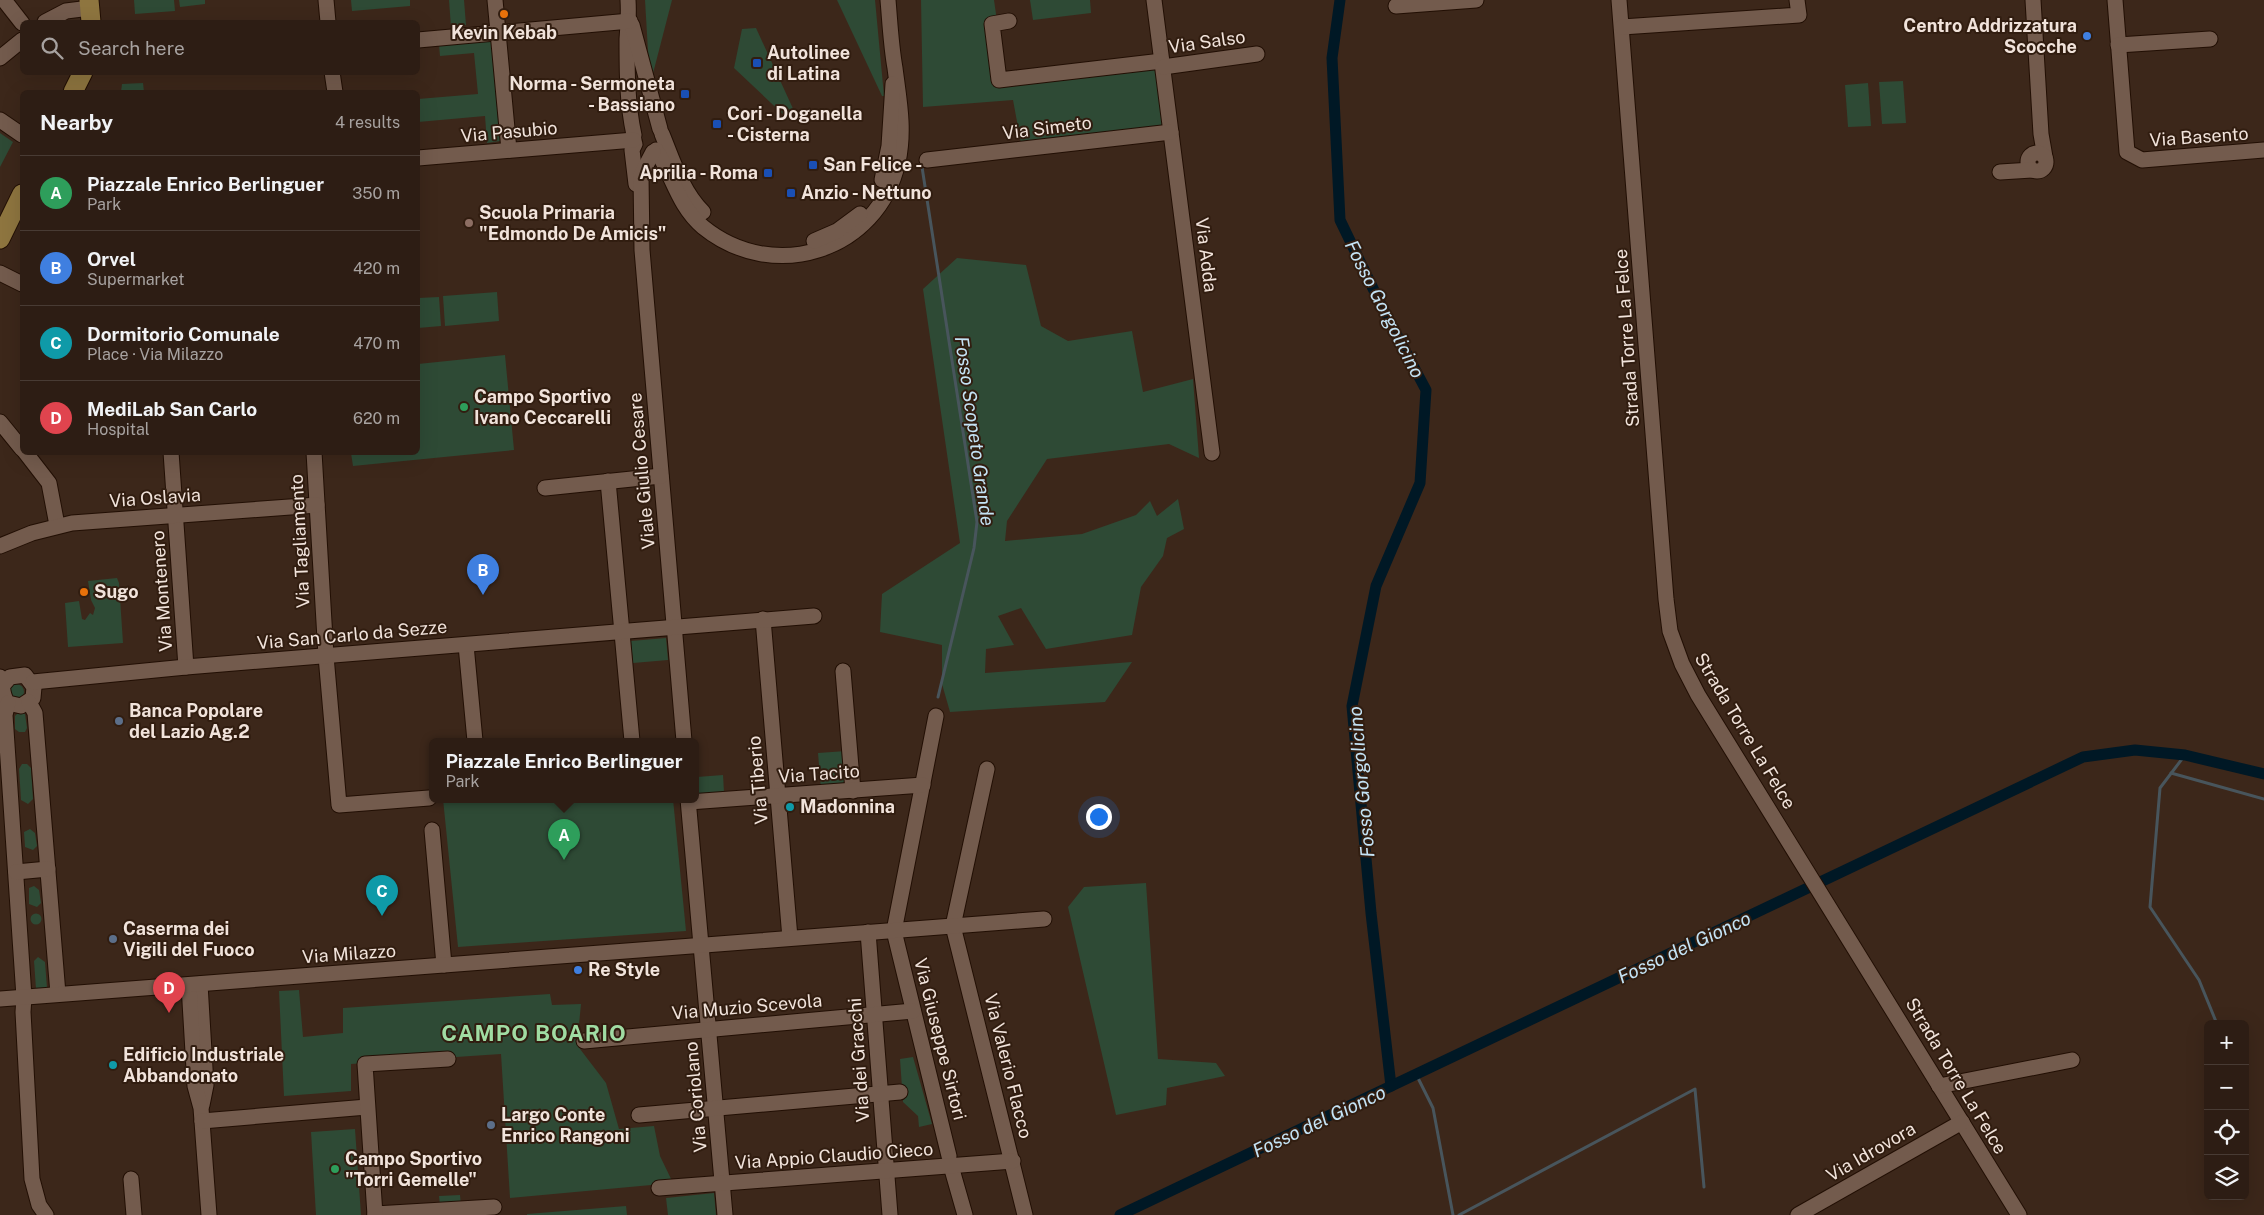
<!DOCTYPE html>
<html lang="en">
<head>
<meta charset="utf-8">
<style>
	:root { --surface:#2d1d14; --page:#392a22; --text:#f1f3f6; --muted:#a7a2a0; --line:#483b34; --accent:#d93025 }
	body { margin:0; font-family:"Public Sans",sans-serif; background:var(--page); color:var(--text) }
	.controls { position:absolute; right:15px; bottom:15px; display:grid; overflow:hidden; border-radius:8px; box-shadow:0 5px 20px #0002 }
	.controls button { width:45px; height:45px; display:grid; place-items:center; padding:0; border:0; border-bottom:1px solid var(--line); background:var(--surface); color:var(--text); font:25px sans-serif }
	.you { position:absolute; left:1098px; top:816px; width:18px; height:18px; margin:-12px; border:4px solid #fff; border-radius:50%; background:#1a73e8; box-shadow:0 0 0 8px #1a73e833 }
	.badge { display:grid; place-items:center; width:32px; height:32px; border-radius:50%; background:var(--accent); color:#fff; font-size:16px; font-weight:700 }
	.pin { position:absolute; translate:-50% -41px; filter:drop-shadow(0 1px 2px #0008) }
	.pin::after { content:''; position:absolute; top:26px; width:18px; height:15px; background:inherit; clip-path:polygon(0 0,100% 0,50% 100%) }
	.popup { position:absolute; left:429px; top:738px; width:270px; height:65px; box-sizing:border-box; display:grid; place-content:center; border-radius:8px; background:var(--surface); filter:drop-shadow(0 1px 4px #0005); font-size:16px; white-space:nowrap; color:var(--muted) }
	.popup b { font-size:19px; color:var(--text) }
	.popup::after { content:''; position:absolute; left:50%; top:100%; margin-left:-10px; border:10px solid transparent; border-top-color:var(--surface) }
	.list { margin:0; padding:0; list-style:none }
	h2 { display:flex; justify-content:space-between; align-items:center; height:65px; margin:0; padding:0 20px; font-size:21px }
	h2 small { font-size:16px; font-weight:400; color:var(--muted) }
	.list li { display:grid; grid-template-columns:32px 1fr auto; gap:15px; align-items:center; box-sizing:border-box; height:75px; padding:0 20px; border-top:1px solid var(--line) }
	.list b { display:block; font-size:19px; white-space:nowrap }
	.list p { margin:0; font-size:16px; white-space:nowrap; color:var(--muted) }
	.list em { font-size:16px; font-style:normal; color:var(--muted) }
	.icon { flex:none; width:28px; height:28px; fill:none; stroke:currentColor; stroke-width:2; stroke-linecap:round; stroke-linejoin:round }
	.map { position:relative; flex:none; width:2264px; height:1215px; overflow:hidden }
	.search { position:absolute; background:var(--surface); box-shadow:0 5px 20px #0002; left:20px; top:20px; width:400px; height:55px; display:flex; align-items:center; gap:12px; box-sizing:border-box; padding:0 18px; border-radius:8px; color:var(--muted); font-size:19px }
	.panel { position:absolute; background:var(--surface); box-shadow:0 5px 20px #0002; left:20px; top:90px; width:400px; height:365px; border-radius:8px }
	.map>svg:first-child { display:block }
	.green { fill:#2e4a35 }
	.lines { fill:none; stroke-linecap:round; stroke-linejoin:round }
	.stream { stroke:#48555c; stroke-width:3 }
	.canal { stroke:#001825; stroke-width:11 }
	.minor-casing { stroke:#220f04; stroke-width:17 }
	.major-casing { stroke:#220f04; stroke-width:21 }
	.minor { stroke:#735b4d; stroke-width:15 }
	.major { stroke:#8e753f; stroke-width:19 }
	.food-dot { fill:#e8710a; stroke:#311d10; stroke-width:2 }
	.shop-dot { fill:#3f7fe0; stroke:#311d10; stroke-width:2 }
	.transit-dot { fill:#1a4fb4; stroke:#311d10; stroke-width:2 }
	.education-dot { fill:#8d6e63; stroke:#311d10; stroke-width:2 }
	.leisure-dot { fill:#2e9e5b; stroke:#311d10; stroke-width:2 }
	.service-dot { fill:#5c6f8a; stroke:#311d10; stroke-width:2 }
	.culture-dot { fill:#0f9aa8; stroke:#311d10; stroke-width:2 }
	.labels { text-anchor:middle; stroke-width:4; stroke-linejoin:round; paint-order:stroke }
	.poi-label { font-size:18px; font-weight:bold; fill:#f1e3db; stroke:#311d10; text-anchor:start }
	.street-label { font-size:18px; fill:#f1e3db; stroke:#311d10 }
	.water-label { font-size:19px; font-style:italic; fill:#c4e3f5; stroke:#311d10 }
	.district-label { font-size:22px; font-weight:bold; letter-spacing:1px; fill:#a0dca3; stroke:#311d10 }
</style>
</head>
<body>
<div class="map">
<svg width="2264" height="1215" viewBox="0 0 2264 1215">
	<rect width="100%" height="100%" fill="#3c271a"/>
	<g class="green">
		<path d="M134,0h40l1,11 -40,3z"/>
		<path d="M179,0h26v4l-25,3z"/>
		<path d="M351,0h59v6l-58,5z"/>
		<path d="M449,0h15l2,25 -15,2z"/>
		<path d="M645,0h27l-22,85z"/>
		<path d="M837,0h38l9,96h-2z"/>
		<path d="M921,0h73l3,21 -1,64 163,-20 8,61 -146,17 -8,-43 -90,7z"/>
		<path d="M1030,0h60l1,13 -58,7z"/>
		<path d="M756,28l39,85 -6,7 -55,-52 8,-39z"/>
		<path d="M491,40l9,101 -13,2 -2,-27 -67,6v-23l60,-5 -4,-41 -34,3 -1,-11z"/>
		<path d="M1903,81l3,42 -24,1 -3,-42z"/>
		<path d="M143,83l1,9h-23l1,-8z"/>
		<path d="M1868,83l3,43 -23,1 -3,-42z"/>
		<path d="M0,133l13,9 -13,25z"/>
		<path d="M957,258l69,7 15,61 27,15 64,-10 11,61 50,-13 6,79 -30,-14 -122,15 -40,62 -2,20 77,-7 54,-19 14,-14 7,15 21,-17 6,30 -17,9 -4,18 -22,31 -9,48 -86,14 -25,-41 -23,8 16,29 -28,4 -1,24 147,-11 -27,40 -155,10 -8,-28v-39l-62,-13 2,-38 78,-51 -37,-254z"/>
		<path d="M497,292l2,29 -54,5 -2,-30z"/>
		<path d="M439,297l2,29 -23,2v-30z"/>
		<path d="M505,355l9,95 -161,16 -2,-13 67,-1v-88z"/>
		<path d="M117,578l2,5 4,60 -55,4 -3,-44 14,-2 3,18 3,1 5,-7 3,2 2,-7 -4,-8 -3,-19z"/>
		<path d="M666,638l2,22 -35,3 -2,-22z"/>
		<circle cx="16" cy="692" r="8"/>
		<path d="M18,713l7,1 2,14 -2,4h-6l-4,-3v-13z"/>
		<path d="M846,751l3,36 -28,2 -3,-36z"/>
		<path d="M22,764h5l4,4 2,31 -5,5 -7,-4 -2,-31z"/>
		<path d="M723,775l1,17 -25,2 -2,-17z"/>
		<path d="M443,799h230l13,132 -228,16z"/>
		<path d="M30,829l5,4 2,13 -4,4 -8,-3 -1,-15z"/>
		<path d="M1146,883l12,176 58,4 9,13 -58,12 -1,17 -50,10 -48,-208 16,-20z"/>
		<path d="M34,886l5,4 2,13 -4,4 -8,-3v-16z"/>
		<circle cx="36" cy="919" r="5.5"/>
		<path d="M38,957l7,5 2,26 -2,3h-8l-1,-2 -2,-28z"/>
		<path d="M299,990l4,47 40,-4v-25l207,-14 2,11 29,-1 -4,41 29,38 13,46 35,-3 6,30 13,27 -163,15 -9,-144 -150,10v27l-67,5 -5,-105z"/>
		<path d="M913,1057l19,67 -13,3 -1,-11 -15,-14 -3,-43z"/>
		<path d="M355,1129l6,86h-45l-5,-83z"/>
		<path d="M714,1193l2,22h-48l-2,-17z"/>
		<path d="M460,1195l2,20h-21l-2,-19z"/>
		<path d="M626,1206l1,9h-100v-1z"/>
	</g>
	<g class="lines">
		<g class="stream">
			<path d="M922,167l55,355 -3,26 -36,149"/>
			<path d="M2185,755l-25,33 -10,119 49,73 18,44"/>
			<path d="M2171,773l93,26"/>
			<path d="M1416,1074l17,34 20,107"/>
			<path d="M1459,1215l236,-126 9,98"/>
		</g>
		<g class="canal">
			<path d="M1340,0l-8,58 8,162 41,85 45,85 -6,93 -44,103 -24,120 19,207 20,173"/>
			<path d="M1120,1215l963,-458 52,-7 50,5 79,19"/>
		</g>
		<defs>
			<g id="minor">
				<path d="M4,0l18,23"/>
				<path d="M326,0l2,22"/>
				<path d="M495,0l14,150"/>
				<path d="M628,0c1,14 0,25 -1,39 0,33 0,64 7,96"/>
				<path d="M1154,0l58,453"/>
				<path d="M1619,0l47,599 4,32 12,33 16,31 321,520"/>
				<path d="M2033,0l8,134 4,23"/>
				<path d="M2115,0l12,152 15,8 122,-10"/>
				<path d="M1396,6l80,-6"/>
				<path d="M1009,21l-17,3 7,56 163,-19"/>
				<path d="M45,22l21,-11 24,-3"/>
				<path d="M632,25l28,104"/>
				<path d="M1622,27l177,-12 -2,-15"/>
				<path d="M418,40l212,-19"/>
				<path d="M2118,45l92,-6"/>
				<path d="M0,58l22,-18"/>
				<path d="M1163,67l94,-13"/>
				<path d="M332,72l3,20"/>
				<path d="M0,120l22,15"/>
				<path d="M662,134c11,27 20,57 41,78"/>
				<path d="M635,144l-3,6 4,34"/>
				<path d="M656,150c17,26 22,56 47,77 70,57 175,25 195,-65 7,-33 1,-62 -3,-94 -4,-22 -5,-45 -7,-68"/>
				<path d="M653,152l-12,23 1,75 42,491"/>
				<circle cx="2037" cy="162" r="9"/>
				<path d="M418,158l216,-18"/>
				<path d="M927,160l244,-28"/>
				<path d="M2000,172l32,-2"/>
				<path d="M882,180l7,-34 4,-62"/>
				<path d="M814,241l23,-10 23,-17"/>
				<path d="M0,273l22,11"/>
				<path d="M0,422l22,27"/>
				<path d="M25,452l24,31 8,42"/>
				<path d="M171,452l15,215"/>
				<path d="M314,452l12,204 13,149 90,-7"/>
				<path d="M608,481l24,260"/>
				<path d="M545,488l116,-12"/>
				<path d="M0,546l32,-13 40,-10 245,-18"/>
				<path d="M763,619l27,319"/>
				<path d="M466,645l9,96"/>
				<path d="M843,671l10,120"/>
				<path d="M0,677c4,9 1,18 8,26l13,3 12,-8 1,-11 -9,-12 -15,2 -7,8"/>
				<path d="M33,682l153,-15 628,-51"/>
				<path d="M29,702l6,11 23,281"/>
				<path d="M8,703l-3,12 19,282 -1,15 9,167 7,26 7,10"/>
				<path d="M936,716l-42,215 55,225"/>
				<path d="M987,769l-34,157 72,289"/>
				<path d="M688,799l37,416"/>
				<path d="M689,802l234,-17"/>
				<path d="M432,830l12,135"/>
				<path d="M16,872l32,-3"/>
				<path d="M868,932l22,283"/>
				<path d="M200,984l6,101 -4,20"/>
				<path d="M189,985l6,101 6,22 8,107"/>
				<path d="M0,999l1044,-80"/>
				<path d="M584,1041l329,-30"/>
				<path d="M1939,1086l133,-26"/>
				<path d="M639,1115l261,-23"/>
				<path d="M202,1121l165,-14"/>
				<path d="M951,1166l14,49"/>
				<path d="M131,1179l3,36"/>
				<path d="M659,1188l354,-27"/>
				<path d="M375,1214l119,-7"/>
				<path d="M375,1215l-10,-151 83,-5"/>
				<path d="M1798,1215l164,-93"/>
			</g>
			<g id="major">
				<path d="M89,0l2,22"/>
				<path d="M73,92l10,-20"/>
				<path d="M0,239l22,-45"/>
			</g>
		</defs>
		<use href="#minor" class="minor-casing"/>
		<use href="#major" class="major-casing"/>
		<use href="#minor" class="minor"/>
		<use href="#major" class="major"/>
	</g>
	<g class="food-dot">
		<circle cx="504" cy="14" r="5"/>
		<circle cx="84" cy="592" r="5"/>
	</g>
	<g class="shop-dot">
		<circle cx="2087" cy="36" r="5"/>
		<circle cx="578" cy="970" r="5"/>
	</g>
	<g class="transit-dot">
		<rect x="752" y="58" width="10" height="10" rx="2.5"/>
		<rect x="680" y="89" width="10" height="10" rx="2.5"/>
		<rect x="712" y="119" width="10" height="10" rx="2.5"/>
		<rect x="808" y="160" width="10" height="10" rx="2.5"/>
		<rect x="763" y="168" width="10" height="10" rx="2.5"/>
		<rect x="786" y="188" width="10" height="10" rx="2.5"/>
	</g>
	<circle class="education-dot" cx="469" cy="223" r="5"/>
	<g class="leisure-dot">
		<circle cx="464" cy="407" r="5"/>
		<circle cx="335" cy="1169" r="5"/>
	</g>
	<g class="service-dot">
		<circle cx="119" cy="721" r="5"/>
		<circle cx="113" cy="939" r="5"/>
		<circle cx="491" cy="1125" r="5"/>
	</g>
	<g class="culture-dot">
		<circle cx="790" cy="807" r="5"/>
		<circle cx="113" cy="1065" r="5"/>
	</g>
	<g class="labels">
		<g class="poi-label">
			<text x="2077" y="32" text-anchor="end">Centro Addrizzatura<tspan x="2077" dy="21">Scocche</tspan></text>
			<text x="504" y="39" text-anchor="middle">Kevin Kebab</text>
			<text x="767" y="59">Autolinee<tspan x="767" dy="21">di Latina</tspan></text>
			<text x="675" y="90" text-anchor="end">Norma - Sermoneta<tspan x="675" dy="21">- Bassiano</tspan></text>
			<text x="727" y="120">Cori - Doganella<tspan x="727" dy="21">- Cisterna</tspan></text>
			<text x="823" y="171">San Felice -</text>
			<text x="758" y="179" text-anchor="end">Aprilia - Roma</text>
			<text x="801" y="199">Anzio - Nettuno</text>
			<text x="479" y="219">Scuola Primaria<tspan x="479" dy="21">"Edmondo De Amicis"</tspan></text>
			<text x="474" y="403">Campo Sportivo<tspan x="474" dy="21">Ivano Ceccarelli</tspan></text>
			<text x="94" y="598">Sugo</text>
			<text x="129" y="717">Banca Popolare<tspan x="129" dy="21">del Lazio Ag.2</tspan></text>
			<text x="800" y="813">Madonnina</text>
			<text x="123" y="935">Caserma dei<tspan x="123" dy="21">Vigili del Fuoco</tspan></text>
			<text x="588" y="976">Re Style</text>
			<text x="123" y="1061">Edificio Industriale<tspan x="123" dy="21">Abbandonato</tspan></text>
			<text x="501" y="1121">Largo Conte<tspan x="501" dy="21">Enrico Rangoni</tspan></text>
			<text x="345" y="1165">Campo Sportivo<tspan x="345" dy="21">"Torri Gemelle"</tspan></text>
		</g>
		<g class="street-label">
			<text transform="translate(1207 42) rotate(-8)" y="6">Via Salso</text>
			<text transform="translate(1047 128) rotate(-7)" y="6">Via Simeto</text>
			<text transform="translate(509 132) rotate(-5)" y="6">Via Pasubio</text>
			<text transform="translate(2199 137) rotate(-4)" y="6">Via Basento</text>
			<text transform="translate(1206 255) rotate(83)" y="6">Via Adda</text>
			<text transform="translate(1627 338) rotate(-94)" y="6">Strada Torre La Felce</text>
			<text transform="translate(642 471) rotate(-95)" y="6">Viale Giulio Cesare</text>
			<text transform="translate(155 498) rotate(-4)" y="6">Via Oslavia</text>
			<text transform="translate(300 541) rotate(-93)" y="6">Via Tagliamento</text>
			<text transform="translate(162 591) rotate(-94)" y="6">Via Montenero</text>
			<text transform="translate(352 635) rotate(-5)" y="6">Via San Carlo da Sezze</text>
			<text transform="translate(1745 731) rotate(59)" y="6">Strada Torre La Felce</text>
			<text transform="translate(819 774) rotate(-4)" y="6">Via Tacito</text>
			<text transform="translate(758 780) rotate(-95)" y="6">Via Tiberio</text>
			<text transform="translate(349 954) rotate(-4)" y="6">Via Milazzo</text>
			<text transform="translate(747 1007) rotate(-5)" y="6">Via Muzio Scevola</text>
			<text transform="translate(940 1039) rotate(76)" y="6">Via Giuseppe Sirtori</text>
			<text transform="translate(859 1060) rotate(-94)" y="6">Via dei Gracchi</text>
			<text transform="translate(1008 1066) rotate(76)" y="6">Via Valerio Flacco</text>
			<text transform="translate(1956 1076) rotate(59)" y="6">Strada Torre La Felce</text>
			<text transform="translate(696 1097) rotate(-95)" y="6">Via Coriolano</text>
			<text transform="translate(1871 1152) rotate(-30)" y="6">Via Idrovora</text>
			<text transform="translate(834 1156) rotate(-4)" y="6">Via Appio Claudio Cieco</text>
		</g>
		<g class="water-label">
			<text transform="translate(1385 309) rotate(63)" y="7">Fosso Gorgolicino</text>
			<text transform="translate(975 431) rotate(82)" y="7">Fosso Scopeto Grande</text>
			<text transform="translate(1361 782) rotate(-95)" y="7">Fosso Gorgolicino</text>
			<text transform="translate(1684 947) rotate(-25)" y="7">Fosso del Gionco</text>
			<text transform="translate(1319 1121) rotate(-25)" y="7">Fosso del Gionco</text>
		</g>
		<g class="district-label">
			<text x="534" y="1041">CAMPO BOARIO</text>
		</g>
	</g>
</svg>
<div class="controls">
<button>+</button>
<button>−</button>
<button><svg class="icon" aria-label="locate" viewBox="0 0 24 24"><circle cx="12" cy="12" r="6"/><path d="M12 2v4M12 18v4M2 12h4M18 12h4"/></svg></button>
<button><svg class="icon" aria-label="layers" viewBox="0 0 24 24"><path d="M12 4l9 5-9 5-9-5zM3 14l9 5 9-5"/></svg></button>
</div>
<div class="you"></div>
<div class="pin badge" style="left:564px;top:860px;background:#2e9e5b">A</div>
<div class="popup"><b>Piazzale Enrico Berlinguer</b>Park</div>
<div class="pin badge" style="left:483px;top:595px;background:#3f7fe0">B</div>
<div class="pin badge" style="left:382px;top:916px;background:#0f9aa8">C</div>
<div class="pin badge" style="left:169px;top:1013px;background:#e0444e">D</div>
<div class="search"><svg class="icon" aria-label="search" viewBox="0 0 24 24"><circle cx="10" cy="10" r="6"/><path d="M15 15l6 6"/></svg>Search here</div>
<section class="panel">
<h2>Nearby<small>4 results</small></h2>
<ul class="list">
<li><span class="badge" style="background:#2e9e5b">A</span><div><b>Piazzale Enrico Berlinguer</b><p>Park</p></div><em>350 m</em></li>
<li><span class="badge" style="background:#3f7fe0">B</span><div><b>Orvel</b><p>Supermarket</p></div><em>420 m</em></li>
<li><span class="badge" style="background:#0f9aa8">C</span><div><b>Dormitorio Comunale</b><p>Place · Via Milazzo</p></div><em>470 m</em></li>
<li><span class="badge" style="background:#e0444e">D</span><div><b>MediLab San Carlo</b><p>Hospital</p></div><em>620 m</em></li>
</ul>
</section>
</div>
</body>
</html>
